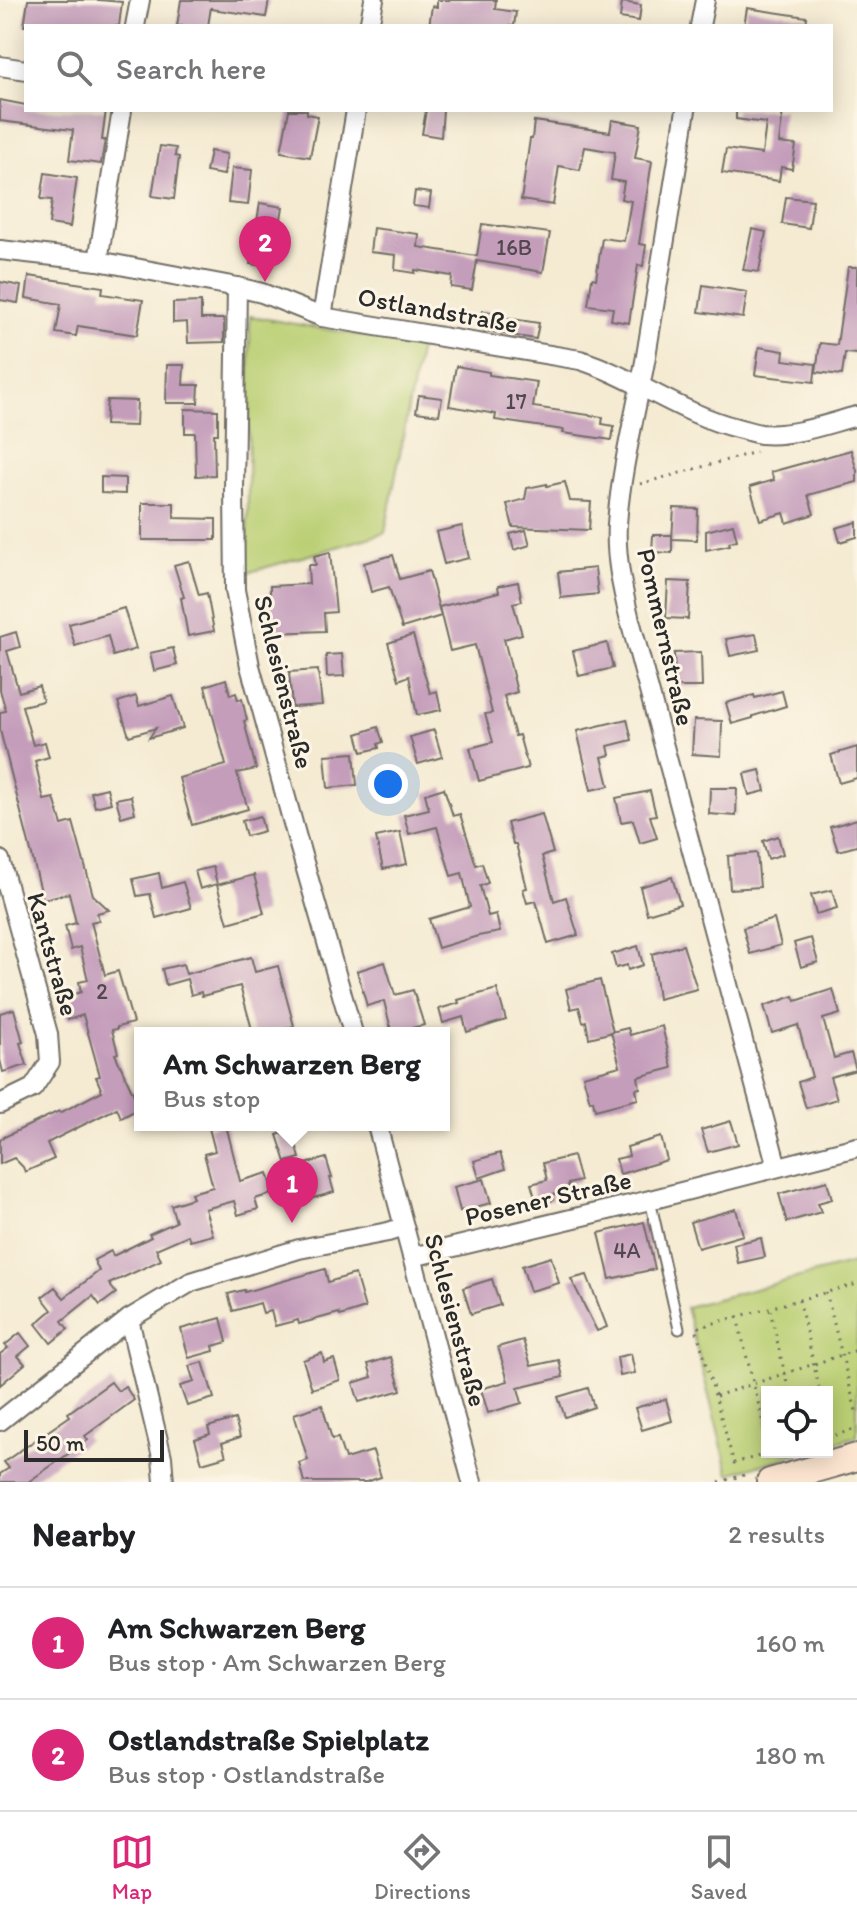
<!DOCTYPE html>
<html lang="en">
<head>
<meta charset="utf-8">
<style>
	:root { --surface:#fff; --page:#f2f2f2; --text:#202124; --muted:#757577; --line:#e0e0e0; --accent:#db2777 }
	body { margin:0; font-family:Itim,sans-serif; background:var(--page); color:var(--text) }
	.controls { position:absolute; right:24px; bottom:24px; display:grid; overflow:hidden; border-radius:0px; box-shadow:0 4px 20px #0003 }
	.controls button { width:72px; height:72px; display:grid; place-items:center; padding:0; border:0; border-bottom:2px solid var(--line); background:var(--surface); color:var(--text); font:40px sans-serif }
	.scale { position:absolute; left:24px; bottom:20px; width:140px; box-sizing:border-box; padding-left:8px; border:4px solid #2b2b2b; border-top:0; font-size:22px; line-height:28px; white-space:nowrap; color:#2b2b2b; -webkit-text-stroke:6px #fcf5e5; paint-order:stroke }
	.you { position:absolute; left:388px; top:784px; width:28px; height:28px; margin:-20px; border:6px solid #fff; border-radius:50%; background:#1a73e8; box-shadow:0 0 0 12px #1a73e833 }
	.badge { display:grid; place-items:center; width:52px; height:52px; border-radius:50%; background:var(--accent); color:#fff; font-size:26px; font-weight:700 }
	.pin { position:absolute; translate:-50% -66px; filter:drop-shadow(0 2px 4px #0008) }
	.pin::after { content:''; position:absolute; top:42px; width:28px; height:24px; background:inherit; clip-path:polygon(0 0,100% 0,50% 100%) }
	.popup { position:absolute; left:134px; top:1027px; width:316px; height:104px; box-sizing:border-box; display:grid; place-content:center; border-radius:0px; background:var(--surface); filter:drop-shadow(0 2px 6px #0005); font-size:26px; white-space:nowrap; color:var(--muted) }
	.popup b { font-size:30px; color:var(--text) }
	.popup::after { content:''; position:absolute; left:50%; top:100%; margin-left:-16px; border:16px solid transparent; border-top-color:var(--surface) }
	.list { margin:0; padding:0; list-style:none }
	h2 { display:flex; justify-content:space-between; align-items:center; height:104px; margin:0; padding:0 32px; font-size:34px }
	h2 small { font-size:26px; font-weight:400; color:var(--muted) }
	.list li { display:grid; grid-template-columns:52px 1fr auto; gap:24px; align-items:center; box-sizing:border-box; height:112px; padding:0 32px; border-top:2px solid var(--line) }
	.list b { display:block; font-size:30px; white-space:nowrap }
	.list p { margin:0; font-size:26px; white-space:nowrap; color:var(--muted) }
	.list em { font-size:26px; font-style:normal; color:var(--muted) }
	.icon { flex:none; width:44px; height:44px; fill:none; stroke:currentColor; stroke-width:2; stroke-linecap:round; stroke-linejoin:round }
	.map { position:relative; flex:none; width:857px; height:1482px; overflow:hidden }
	.search { position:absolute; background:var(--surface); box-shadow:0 4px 20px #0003; left:24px; right:24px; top:24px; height:88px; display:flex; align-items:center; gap:20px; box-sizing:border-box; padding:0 28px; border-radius:0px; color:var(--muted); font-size:30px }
	.sheet { height:328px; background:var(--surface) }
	nav { display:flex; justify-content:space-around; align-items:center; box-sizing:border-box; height:112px; border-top:2px solid var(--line); background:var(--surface); font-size:22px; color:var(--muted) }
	nav a { display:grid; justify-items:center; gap:4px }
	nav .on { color:var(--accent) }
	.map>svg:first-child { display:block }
	.green { fill:#bacf73; stroke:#727d4f; stroke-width:2 }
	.building { fill:#c49dbb }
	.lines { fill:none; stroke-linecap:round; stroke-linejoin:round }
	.service-casing { stroke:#726e66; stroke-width:13 }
	.minor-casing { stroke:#726e66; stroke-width:22 }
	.secondary-casing { stroke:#726e66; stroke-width:30 }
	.path { stroke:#726e66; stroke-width:3; stroke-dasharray:2 6; stroke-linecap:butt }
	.service { stroke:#fff; stroke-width:9 }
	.minor { stroke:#fff; stroke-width:18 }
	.secondary { stroke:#fce5d0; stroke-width:26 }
	.labels { text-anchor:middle; stroke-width:6; stroke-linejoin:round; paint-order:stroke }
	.number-label { font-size:22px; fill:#51484f }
	.street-label { font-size:26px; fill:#2b2b2b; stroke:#fcf5e5 }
</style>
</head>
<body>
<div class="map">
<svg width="857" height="1482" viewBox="0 0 857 1482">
	<rect width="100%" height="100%" fill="#fcf5e5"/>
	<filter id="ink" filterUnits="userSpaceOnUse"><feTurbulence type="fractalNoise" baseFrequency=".0125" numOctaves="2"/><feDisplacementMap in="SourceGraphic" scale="16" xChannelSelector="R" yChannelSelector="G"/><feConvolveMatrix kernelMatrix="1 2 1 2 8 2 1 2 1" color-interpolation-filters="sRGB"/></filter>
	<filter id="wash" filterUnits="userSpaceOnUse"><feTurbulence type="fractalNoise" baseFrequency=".006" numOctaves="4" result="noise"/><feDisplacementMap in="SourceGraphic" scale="32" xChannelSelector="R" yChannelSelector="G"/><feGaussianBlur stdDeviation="1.8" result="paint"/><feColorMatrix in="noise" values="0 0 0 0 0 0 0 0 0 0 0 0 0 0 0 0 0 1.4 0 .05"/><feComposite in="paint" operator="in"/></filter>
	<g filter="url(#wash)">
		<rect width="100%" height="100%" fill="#f5ebd3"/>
		<g class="green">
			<path d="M250,316l170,30 -35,187 -138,40z"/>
			<path d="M857,1262v174l-30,9v-53h-60v60h36l-74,22 -43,-167z"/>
		</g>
		<g id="blocks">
			<g class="building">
				<path d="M28,0h71l23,2 -3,24h-95z"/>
				<path d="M181,0h88l-3,17 -55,-8v-2l-3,19h-31z"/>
				<path d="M437,0h59l-1,9 21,3 -2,14h-85l3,-20 5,1z"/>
				<path d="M622,2l19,3 -2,16 -19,-3z"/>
				<path d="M747,8l60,9 -1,9h-62z"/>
				<path d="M0,100l26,5v5h80l-4,30h3l-4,24 -32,-4 4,-30 -73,-9z"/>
				<path d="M289,110h18v4l11,2 -8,41 -29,-5z"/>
				<path d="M426,110h17l-2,27 -19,-3z"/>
				<path d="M736,110h47l-4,33 17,2 -4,24 -11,-2 -2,14 -57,-8 4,-24 36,5 4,-31 -30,-4z"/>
				<path d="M612,120l29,5 -6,33 17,3 -13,83 7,1 -3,21 -5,-1 -9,58 -18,-3 2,-12 -25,-3 4,-27 4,1 6,-41 22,3 7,-40 -10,-2 3,-17 -13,-2 4,-28 -30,-5 -5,23 -21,-4 -6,39 -32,-5 9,-61h2l2,-18 76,11z"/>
				<path d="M160,146l16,2 -1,8 4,1 -5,42 -22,-3z"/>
				<path d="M210,151l17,3 -3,21 -18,-3z"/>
				<path d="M232,168l20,2 -4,35 -20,-2z"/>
				<path d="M45,173l32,5 -7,49 -21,-3 3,-24 -11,-1z"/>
				<path d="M415,191l16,2 -2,15 -16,-2z"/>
				<path d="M786,197l27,3 -4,28 -27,-4z"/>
				<path d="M260,203l23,4 -8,47 -4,-1 -3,14 -18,-3z"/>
				<path d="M482,224l68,9 -7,39 -66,-11 -5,29 -21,-3 1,-11 -37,-6v3l-20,-3 1,-15 -26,-3 3,-24 46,6 -1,13 59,9z"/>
				<path d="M752,229l14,3 -7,40 -16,-2z"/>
				<path d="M848,267h9v87l-12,-1 -3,22 -26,-3 4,-29 17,2z"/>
				<path d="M29,276l74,11 -1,7 41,6 -6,35 -59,-9 -2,10 -20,-3 5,-29 -35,-6z"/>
				<path d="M0,282l21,4 -3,17 -18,-3z"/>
				<path d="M703,285l44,7 -4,26 -44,-6z"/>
				<path d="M201,302v17h23v23l-36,1 -1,-21 -14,1v-20z"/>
				<path d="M482,311l18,2 -1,4 40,6 -3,16 -57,-9z"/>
				<path d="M759,347l25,4 -1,9 33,4 -2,18 -59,-7z"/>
				<path d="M167,365h17l-1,20h16l-1,18h-32z"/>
				<path d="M456,366l33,6v3l48,7 -4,25 70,10 -1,7 12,2 -2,14 -49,-7 1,-3 -69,-10 1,-6 -47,-8z"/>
				<path d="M419,395l23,3 -3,17 -23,-3z"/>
				<path d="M107,400l30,1 -1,25 -31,-1z"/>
				<path d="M185,409l33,1v24h-4l1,41 -19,1 -1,-43h-10z"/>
				<path d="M851,450l6,21v11l-49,13 6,19 -27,9 -3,-10 -24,7 -10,-33 24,-7 -3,-8z"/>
				<path d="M101,477l24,1v16l-24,-1z"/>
				<path d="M565,482l5,19 21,1 -2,28 -76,-3 -6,-23 18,-5 2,-11 20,-4v2z"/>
				<path d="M142,503h32v15l42,1v21h-74z"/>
				<path d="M674,508l24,1 -1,31 -25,-1z"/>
				<path d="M857,522v15l-17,5 -4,-14z"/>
				<path d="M733,524l4,16 -8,2 1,3 -24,5v-19z"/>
				<path d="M462,526l7,32 -25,6 -8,-32z"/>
				<path d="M526,530l4,15 -16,5 -4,-16z"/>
				<path d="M653,535h19v18l-20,-1z"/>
				<path d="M330,552l6,60 -12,1 1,18 -54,2v-9h-4l-1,-31h4v-7l39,-2 -1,-19h8l-2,-9z"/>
				<path d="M393,555l7,24 29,-8 12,45 -39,12 -13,-41 -18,5 -7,-29z"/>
				<path d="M189,561l10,34 8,-2 7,38 -26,5 -7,-38 3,-1 -10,-32z"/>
				<path d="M595,568l3,26 -37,4 -3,-26z"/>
				<path d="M668,581l22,1 -2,37 -22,-1z"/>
				<path d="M518,582l4,19 -9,2 9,31 -18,5 13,53 -13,4 11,40 4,-1 9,33 -49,13 -9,-33 23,-6 -8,-28 7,-1 -17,-68 -25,6 -11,-44 60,-15 -1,-6z"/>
				<path d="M124,608l12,41 -23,7 -5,-20 -33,10 -6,-22z"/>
				<path d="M16,632l4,15 -13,4 12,41 20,-6 4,15 -21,5 11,39 12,-3 4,15 -14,4 9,39 10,-2 8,27 11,-3 20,73 16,15 -12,3 2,7 -8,2 14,53 13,-4 15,52 -16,4v2l-5,1 6,23 -3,1 25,54 -19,10 -4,-10 -70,35 7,16 -29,13 -2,-5 -9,-9 -14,6v-25l59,-28 1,2 42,-22 -6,-14 4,-1 -17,-61 -15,5 -6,-22 19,-6 -2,-10 9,-2 -8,-33 -9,3 -6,-24 11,-3 -7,-30 -26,6 -43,-169v-18l6,-1 -6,-21v-53z"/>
				<path d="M756,634l3,16 -29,6 -4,-17z"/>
				<path d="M413,635l17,58 7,-2 4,19 -24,5 -8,-39 -10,4 -11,-37z"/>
				<path d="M607,643l6,25 -34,8 -6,-25z"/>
				<path d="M173,648l4,17 -23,6 -4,-18z"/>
				<path d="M701,652l1,35h-27l-1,-34z"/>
				<path d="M342,654l2,22 -17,1 -1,-22z"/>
				<path d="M318,670l4,35 -30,2 -3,-35z"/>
				<path d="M226,679l4,16 6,-2 2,7 4,-1 5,21 -3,1 12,48 -19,4 11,36 -56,16 -13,-47 47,-13 -21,-79z"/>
				<path d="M782,691l4,15 -33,10v2l-21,6 -6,-21 28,-8 1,3z"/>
				<path d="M136,696l3,10 34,-10 10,32 -34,10 7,-10 -27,8 -11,-34z"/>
				<path d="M627,719l5,21 -24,6 2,9 -8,2 7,29 -18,4 -14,-59z"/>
				<path d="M694,720l28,1 -1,35 -29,-2z"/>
				<path d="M378,727l5,15 -5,2 1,4 -17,4 -5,-18z"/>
				<path d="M434,730l8,27 -24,7 -8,-27z"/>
				<path d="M857,747v31l-18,5 -8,-28z"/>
				<path d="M354,753l3,32 -29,3 -3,-33z"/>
				<path d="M760,770l5,21 -16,4 -5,-21z"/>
				<path d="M107,788l4,15 -16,4 -4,-15z"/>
				<path d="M444,788l9,28 7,-2 16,51 6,-2 6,20 -8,3 8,30 8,-2 4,18 -22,4 -40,12 -9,-29 41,-12 -8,-34 -11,3 -14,-49 -28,7 -5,-19 25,-6 -4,-15z"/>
				<path d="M710,788h27l-1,28 -27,-2z"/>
				<path d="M650,791l6,24 -6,1 7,22 -17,5 -7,-23 -12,2 -5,-24z"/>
				<path d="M131,796l4,17 -14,4 -5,-18z"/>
				<path d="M542,814l11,39 -11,3 12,45 12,-4 12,38 -30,9 -12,-43 -9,2 -4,-14 4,-1 -11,-44h-3l-6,-21z"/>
				<path d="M260,816l4,15 -18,5 -4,-15z"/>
				<path d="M857,819v27l-19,5 -8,-24z"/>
				<path d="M400,832l7,32 -24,5 -7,-32z"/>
				<path d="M778,836l5,18 -15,5 -5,-18z"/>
				<path d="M757,853l3,34 -30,2 -2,-33z"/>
				<path d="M213,867l4,17 -17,5 -5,-18z"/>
				<path d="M159,873l3,15 21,-6 8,26 -35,10 -6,-24 -13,2 -4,-17z"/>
				<path d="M254,875l10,38 -36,10 -11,-38z"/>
				<path d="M672,877l8,27 -33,10 -7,-27z"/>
				<path d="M832,890l5,18 -21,6 -5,-19z"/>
				<path d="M774,919l7,26 -31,9 -7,-26z"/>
				<path d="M811,938l7,24 -17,5 -7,-24z"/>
				<path d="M683,945l14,44 -39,10 -6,-45z"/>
				<path d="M638,946l5,19 -15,5 -1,-5 -11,3 -4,-14z"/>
				<path d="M251,957l4,15 23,-6 16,60 -27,7h-14l-13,-47 -38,10 -1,-4 -10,3 -4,-16 -21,6 -4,-16 21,-5 3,10z"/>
				<path d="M385,962l10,33 18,-5 11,35 -32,8 -8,-32 -17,5 -10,-35z"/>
				<path d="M600,980l13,52 -24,6 -3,-17 -3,1 -4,-15 -8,2 -5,-20z"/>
				<path d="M497,989l9,31 -39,12 -4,-15 -20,6 -4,-14 20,-6 -1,-3z"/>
				<path d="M833,989l7,25 -17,5 11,39 17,-5 5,17 -26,7 7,22 -31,9 -8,-26 14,-5 -14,-52 -26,8 -8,-27 30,-10 2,5z"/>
				<path d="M14,1009l9,33 -3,1 7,22 -24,7 -3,-12v-47z"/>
				<path d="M662,1026l10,42 -34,9 2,11 -4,1 2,10 -43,11 -2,-10 -3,1 -7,-25 37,-10 -9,-34 17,-4 2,7z"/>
				<path d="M731,1121l7,23 -30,8 -7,-22z"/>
				<path d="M220,1125h6l14,56 28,-8 6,20 -19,6 3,10 -20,6 -4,-14 -29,8 8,26 -23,6 -2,-6 -32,14 5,11 -52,24 7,9 -16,12 -7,-9 -31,25 6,8 -17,14 -15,-19 16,-14 -10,-13 13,-10 9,11 35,-27 -5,-11 17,-9 2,5 38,-19 -2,-3 27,-12 -5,-17 22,-7 -2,-5 22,-6 -9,-33 11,-3 -6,-23z"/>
				<path d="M292,1130l8,28 -14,4 -9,-27z"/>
				<path d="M661,1137l6,23 -47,14 -4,-15 13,-3 -2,-9z"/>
				<path d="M500,1153l5,16 -26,9 -5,-17z"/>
				<path d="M573,1156l7,25 -12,3 1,6 -18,5 2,5 -16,4 -6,-20 16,-4 -4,-17z"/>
				<path d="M326,1158l6,20h-2l4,14 -24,7 -11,-33z"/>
				<path d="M484,1179l7,24 -31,8 -6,-24z"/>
				<path d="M827,1181l5,18 -14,4 3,9 -34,10 -8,-28z"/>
				<path d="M736,1209l7,26 -45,13 -8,-26z"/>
				<path d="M644,1222l11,47 -45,10 -11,-46z"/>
				<path d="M761,1238l4,19 -27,6 -4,-19z"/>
				<path d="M551,1257l8,26 -29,8 -8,-25z"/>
				<path d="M325,1269l3,13 27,-8 10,34 -25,8 -1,-3 -40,11 -1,-4 -23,6 -4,-15 -8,2 -3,-10 -27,8 -5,-17 16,-4 1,2z"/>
				<path d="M587,1275l20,52 -10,4 -26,-52z"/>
				<path d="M492,1279l8,26 -29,9 -8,-26z"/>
				<path d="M221,1318l6,24 -14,4 1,5 -25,7 -8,-29z"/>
				<path d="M20,1333l10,13 -12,10 7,8 -25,21v-31l8,-6 -3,-3z"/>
				<path d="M523,1340l8,26 28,-6 4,17 -45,11 4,15 -34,10 -7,-24 27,-8 -10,-34z"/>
				<path d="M322,1353l2,9 10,-3 6,21 -28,9 -9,-29z"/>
				<path d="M631,1354l4,19 -15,3 -3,-19z"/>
				<path d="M391,1357l10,33 -42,12 -6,-19 19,-6 -4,-13z"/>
				<path d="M203,1362l11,36 -27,8 -7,-20 14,-4 -5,-16z"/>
				<path d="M111,1382l7,9 7,-5 9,14 -49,36 3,4 -60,42h-28v-8l9,-6 -5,-6 66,-46 -2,-3z"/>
				<path d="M588,1388l6,19 -29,10 -7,-20z"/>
				<path d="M666,1399l6,22 -30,9 -7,-22z"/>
				<path d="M322,1405l10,34 6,-1 7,21 28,-8 8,26 -15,5h-62l-5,-19 9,-3 -14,-46z"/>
				<path d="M235,1419l5,18 -18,6 4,13 -24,7 -7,-24 15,-5 -2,-7z"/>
			</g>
		</g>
	</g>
	<g filter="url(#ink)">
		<use href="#blocks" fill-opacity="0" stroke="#726e66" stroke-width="2"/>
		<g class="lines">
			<defs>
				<path id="service" d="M650,1200l29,129"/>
				<g id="minor">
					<path d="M135,26l5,-26"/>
					<path d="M369,26l5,-26"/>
					<path d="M700,26l5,-26"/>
					<path d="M0,66l26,4"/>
					<path d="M686,110c-13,82 -26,164 -40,246 -10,56 -25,112 -29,168 -2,32 5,65 13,96l147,547"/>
					<path d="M0,250l98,11 139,26 25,6 60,24 258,43c54,17 101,54 157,68 8,2 16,5 24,6 32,3 65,-10 96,-18"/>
					<path d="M98,261l24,-151"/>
					<path d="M237,287l-3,202 1,101 15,76 47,172 56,195"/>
					<path d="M322,317l34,-207"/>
					<path d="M0,860l48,174 2,28 -17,26 -33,16"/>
					<path d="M377,1125l95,357"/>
					<path d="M412,1257l238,-57 207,-53"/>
					<path d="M129,1319l33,138 2,25"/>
					<path d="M0,1421l129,-102 62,-37 108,-33 89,-17 16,-5"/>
				</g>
				<path id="secondary" d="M770,1482l87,-25"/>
			</defs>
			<use href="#service" class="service-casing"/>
			<use href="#minor" class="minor-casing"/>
			<use href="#secondary" class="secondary-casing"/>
			<g class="path">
				<path d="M640,484l116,-32"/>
				<path d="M826,1292l31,123"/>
				<path d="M799,1300l21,92"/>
				<path d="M770,1310l19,82"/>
				<path d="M737,1317l30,122"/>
				<path d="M716,1396l141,-46"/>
				<path d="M827,1425l3,12"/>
				<path d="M827,1437l30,-8"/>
				<path d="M774,1452l-40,11 -38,-135 161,-44"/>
				<path d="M719,1482l29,-8"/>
			</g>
			<use href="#service" class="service"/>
			<use href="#minor" class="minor"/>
			<use href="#secondary" class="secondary"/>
		</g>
	</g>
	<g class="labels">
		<g class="number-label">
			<text x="514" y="255">16B</text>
			<text x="516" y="409">17</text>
			<text x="102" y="999">2</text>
			<text x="627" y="1258">4A</text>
		</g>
		<g class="street-label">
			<text transform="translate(438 310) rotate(10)" y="9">Ostlandstraße</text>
			<text transform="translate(666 637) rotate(77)" y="9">Pommernstraße</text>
			<text transform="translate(284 682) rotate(76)" y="9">Schlesienstraße</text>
			<text transform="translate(53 954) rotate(74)" y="9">Kantstraße</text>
			<text transform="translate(548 1198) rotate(-13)" y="9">Posener Straße</text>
			<text transform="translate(456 1320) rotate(75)" y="9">Schlesienstraße</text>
		</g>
	</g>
</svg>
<div class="controls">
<button><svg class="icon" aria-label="locate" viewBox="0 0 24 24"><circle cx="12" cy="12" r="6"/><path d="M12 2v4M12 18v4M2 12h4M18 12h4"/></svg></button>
</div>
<div class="scale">50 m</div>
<div class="you"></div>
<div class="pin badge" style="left:292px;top:1223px">1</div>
<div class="popup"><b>Am Schwarzen Berg</b>Bus stop</div>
<div class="pin badge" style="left:265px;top:282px">2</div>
<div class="search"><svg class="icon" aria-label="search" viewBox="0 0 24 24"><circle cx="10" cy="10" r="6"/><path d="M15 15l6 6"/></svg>Search here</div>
</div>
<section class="sheet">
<h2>Nearby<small>2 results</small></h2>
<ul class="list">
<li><span class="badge">1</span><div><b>Am Schwarzen Berg</b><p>Bus stop · Am Schwarzen Berg</p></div><em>160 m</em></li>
<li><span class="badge">2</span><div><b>Ostlandstraße Spielplatz</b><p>Bus stop · Ostlandstraße</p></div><em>180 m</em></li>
</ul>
</section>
<nav>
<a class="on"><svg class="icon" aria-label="map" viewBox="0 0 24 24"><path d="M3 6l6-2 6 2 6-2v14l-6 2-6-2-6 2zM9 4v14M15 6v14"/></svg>Map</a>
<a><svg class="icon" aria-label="directions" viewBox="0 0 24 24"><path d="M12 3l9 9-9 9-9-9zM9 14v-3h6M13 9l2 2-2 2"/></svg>Directions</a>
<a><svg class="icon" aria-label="saved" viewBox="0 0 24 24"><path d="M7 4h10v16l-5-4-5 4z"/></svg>Saved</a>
</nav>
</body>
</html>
